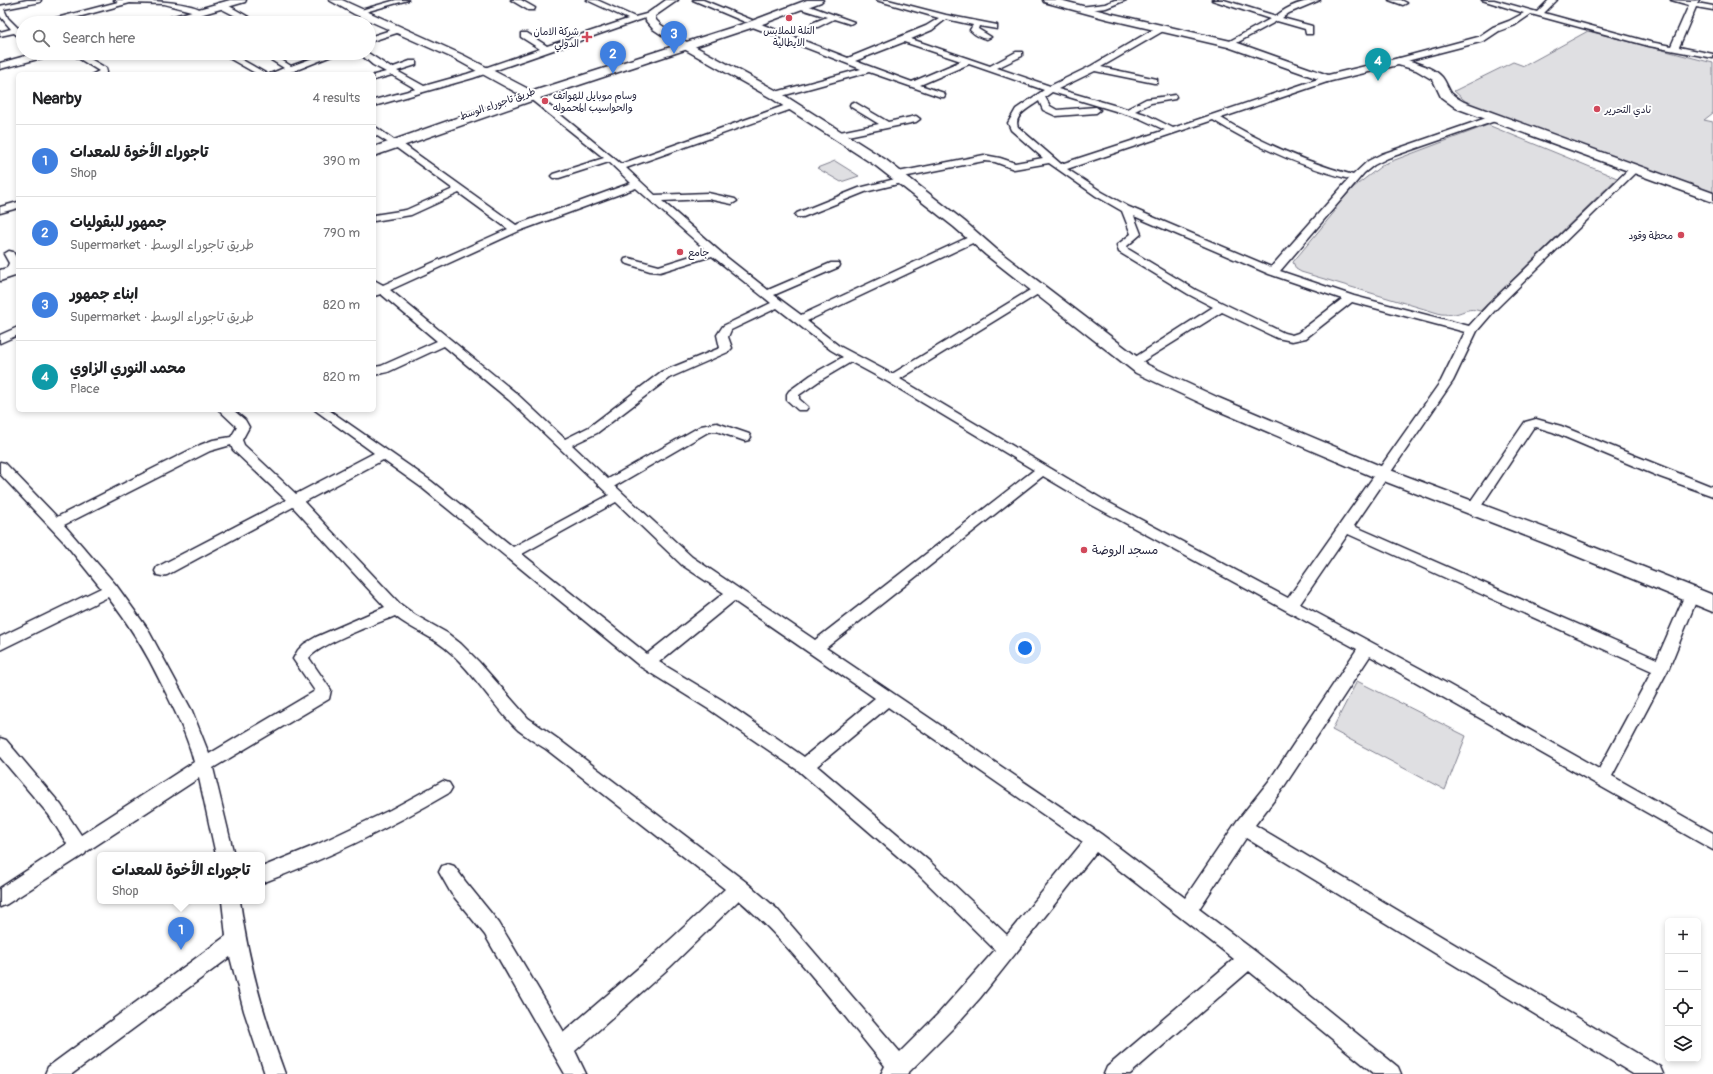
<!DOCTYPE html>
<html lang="en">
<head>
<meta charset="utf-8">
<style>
	:root { --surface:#fff; --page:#f2f2f2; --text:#202124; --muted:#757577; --line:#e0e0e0; --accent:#0f766e }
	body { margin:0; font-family:Pangolin,"Playpen Sans Arabic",sans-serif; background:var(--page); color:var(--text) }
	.controls { position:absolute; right:12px; bottom:12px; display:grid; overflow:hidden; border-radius:6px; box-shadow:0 2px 6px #0003 }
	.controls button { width:36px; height:36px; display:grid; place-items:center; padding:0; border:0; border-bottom:1px solid var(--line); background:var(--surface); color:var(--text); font:20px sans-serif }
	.you { position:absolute; left:1025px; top:648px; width:14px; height:14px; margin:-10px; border:3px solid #fff; border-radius:50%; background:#1a73e8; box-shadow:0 0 0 6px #1a73e833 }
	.badge { display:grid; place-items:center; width:26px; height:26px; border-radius:50%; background:var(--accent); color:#fff; font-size:13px; font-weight:700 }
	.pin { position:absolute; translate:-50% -33px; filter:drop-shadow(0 1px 2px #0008) }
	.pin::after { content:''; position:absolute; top:21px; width:14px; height:12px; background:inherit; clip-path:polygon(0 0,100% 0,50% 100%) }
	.popup { position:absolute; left:97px; top:852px; width:168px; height:52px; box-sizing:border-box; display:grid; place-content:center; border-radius:6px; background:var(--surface); filter:drop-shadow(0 1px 3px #0005); font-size:13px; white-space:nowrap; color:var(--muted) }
	.popup b { font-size:15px; color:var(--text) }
	.popup::after { content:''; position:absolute; left:50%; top:100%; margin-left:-8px; border:8px solid transparent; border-top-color:var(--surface) }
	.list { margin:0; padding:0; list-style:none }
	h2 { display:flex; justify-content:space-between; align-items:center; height:52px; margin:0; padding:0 16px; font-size:17px }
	h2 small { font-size:13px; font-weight:400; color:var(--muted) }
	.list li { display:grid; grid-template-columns:26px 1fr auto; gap:12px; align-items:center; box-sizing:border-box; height:72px; padding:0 16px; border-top:1px solid var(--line) }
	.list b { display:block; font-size:15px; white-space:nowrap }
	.list p { margin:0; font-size:13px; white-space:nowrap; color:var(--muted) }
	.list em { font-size:13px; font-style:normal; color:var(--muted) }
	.icon { flex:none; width:22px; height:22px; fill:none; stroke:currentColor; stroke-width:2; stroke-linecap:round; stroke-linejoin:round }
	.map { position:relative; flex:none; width:1713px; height:1074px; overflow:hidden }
	.search { position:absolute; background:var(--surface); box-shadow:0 2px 6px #0003; left:16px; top:16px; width:360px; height:44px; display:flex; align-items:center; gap:10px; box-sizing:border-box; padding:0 14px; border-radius:22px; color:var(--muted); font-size:15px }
	.panel { position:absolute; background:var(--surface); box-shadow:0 2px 6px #0003; left:16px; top:72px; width:360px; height:340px; border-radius:6px }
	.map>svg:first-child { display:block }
	.green { fill:#dfdfe2; stroke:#80808e }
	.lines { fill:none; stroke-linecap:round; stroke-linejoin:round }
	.street-casing { stroke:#22223b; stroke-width:3 }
	.secondary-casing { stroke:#22223b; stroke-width:3 }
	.primary-casing { stroke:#22223b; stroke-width:3 }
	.street { fill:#fff; fill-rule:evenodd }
	.secondary { fill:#fff; fill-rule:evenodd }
	.primary { fill:#fff; fill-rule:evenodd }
	.poi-dot { fill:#d1495b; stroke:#fff; stroke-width:1.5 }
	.labels { text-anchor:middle; stroke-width:4; stroke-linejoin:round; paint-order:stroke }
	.far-poi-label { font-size:10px; fill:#22223b; stroke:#fff; text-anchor:start }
	.far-street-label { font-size:10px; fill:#22223b; stroke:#fff }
	.poi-label { font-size:12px; fill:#22223b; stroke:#fff; text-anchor:start }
</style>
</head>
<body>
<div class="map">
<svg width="1713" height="1074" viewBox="0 0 1713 1074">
	<rect width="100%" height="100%" fill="#fff"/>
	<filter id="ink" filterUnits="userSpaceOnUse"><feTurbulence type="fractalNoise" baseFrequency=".025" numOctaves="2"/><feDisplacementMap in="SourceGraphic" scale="8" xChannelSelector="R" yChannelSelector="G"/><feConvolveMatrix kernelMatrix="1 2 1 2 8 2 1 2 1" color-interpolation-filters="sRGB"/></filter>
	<g filter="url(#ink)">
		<g class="green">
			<path d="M1588,31l125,32v50l-9,7 9,2v72l-242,-88 -17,-15 59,-29 11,4z"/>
			<path d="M1488,125l129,53 -137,133c-12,-4 -15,1 -25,3 -5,1 -10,0 -14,0l-140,-42 -5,-3 -3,-7 43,-52v-4l18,-19 30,-23z"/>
			<path d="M835,161l24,15 -18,6 -24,-14z"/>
			<path d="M1357,681l109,55 -21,54 -113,-60z"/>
		</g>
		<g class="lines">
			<defs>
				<g id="street">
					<path d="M27,0h14l-1,2 -36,7 4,9 10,10 5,-1v4l-2,1 2,2v6l-9,-7 -14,3v-4l11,-3 -11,-13v-10z"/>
					<path d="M114,0c21,0 73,0 89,11l-4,2 -35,-9 -34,-1 -74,20h-12l1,-2 73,-19z"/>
					<path d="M396,0h12l-50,14 -4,-2z"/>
					<path d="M511,0h10l14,8 -1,2h-6z"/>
					<path d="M587,0h10l38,17 15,-4 4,2 -181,63 -99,28v-6l42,-11 -24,-14 -18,5v-5l12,-3 -13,-7 -14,-12h9l23,15 19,-7h6v4l-19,6 27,15 43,-12 73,-25 -19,-12v-4h6l20,13 81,-27z"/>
					<path d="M693,0h10l49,20 -4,2h-3z"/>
					<path d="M876,0h12l58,15 51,10v4l-18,-3 -1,3 13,8 -4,2c-7,-1 -12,-4 -17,-9l3,-5 -27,-6 -14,11 -21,9 79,27 26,-14h6v4l-25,12 53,18 41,-20 68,-40h6v4l-64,37 56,12v4h-3l-59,-12 -37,18 69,20 19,-10 29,-4 1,2 -1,2 -24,4 -16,8 10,3 28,14 151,-51h6v4l-109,37c41,25 85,44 132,57l15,-14 14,-7 110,-38h6l1,2 -1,2 -110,38 -14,7 -10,8 -84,98 74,25 115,30 19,-21 143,-138h6l2,2 -2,2 -141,138 -19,22 -24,50 -99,145 303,133 30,-69 5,-1 5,1 2,4 -30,74 -57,108 101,57v17l-343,-194 -89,135 -26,34 405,242 3,7h-30l-387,-236 -47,71 57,43 142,115 3,7h-26l-126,-103 -119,103h-26l3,-7 127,-108 -138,-107 -116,146 -26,29 -47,47h-26l4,-8c-47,-57 -91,-118 -146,-166l-69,67 -95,84 11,23h-21l-80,-139 -34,-42 -12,-21 3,-6 6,-2 6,2 11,15 34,42 65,109 92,-79 69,-64 -179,-140c-10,-6 -19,-12 -28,-19 -25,-24 -42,-54 -67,-77 -16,-16 -39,-23 -56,-37 -20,8 -75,28 -86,42l22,32 -2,9 -116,69 21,87h-18l-17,-77 -113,74 -1,2 -78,50 -7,3v-19l67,-44 -18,-29 -49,-58v-19l6,2 55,65 20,30 113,-73c-7,-28 -20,-53 -33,-79 -15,-31 -32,-59 -53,-86l-108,53v-13l101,-49 -37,-46 -64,-68v-12l5,1 52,54 143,-72 13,-5 18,-3 6,-10 -18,-17h14l12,10 4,7 -7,13 2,5 52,49 78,-41 -59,-43h14l102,71 82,66 96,-52 -100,-95 -65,-54 -56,26 -14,3v-8l7,-1 56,-25 -56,-47 -7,2v-16l9,5 125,-56 -49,-36 -48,22 -37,6v-6l32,-5 47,-21 -59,-43 -1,-2 1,-2h6l116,83 115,-42 -22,-21 -50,16h-6l-2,-2 2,-2 51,-16 -75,-60 -1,-2 1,-2h6l86,70 168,-60h6l1,2 -1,2 -169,60 29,27 53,-2 27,6 2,2 -5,3 -24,-5 -46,2 63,55 43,34 63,-27h8l1,2 -1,2 -65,28 27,20 170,-79h8l1,2 -1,2 -172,81 32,25 53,28 143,-87h8l1,2 -1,2 -143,88 202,120 186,99 153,-217 24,-49 -113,-30 -46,36 -14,3 -15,-3 -55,-26 -85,53h-8l-2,-2 2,-2 84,-54 -25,-13 -69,-42 -2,-7 14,-11 -9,-23 -26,-15 -47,-33 -35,6 -19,-7 -11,-1 -86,17 -5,-3 5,-3 86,-17 16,3 15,5 28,-5 -32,-28 -3,-7 8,-14 28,-19 -75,-26 -49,21 24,8 1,2 -1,2h-3l-72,-25 -91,25h-6l-1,-2 1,-2 89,-24 -111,-43v-4h6l92,36 78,-32 13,-8zM904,42l57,19 -49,21 -57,-21zM1052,92l87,26 26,12 -104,34 -43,-37c-5,-12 13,-20 21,-26l4,9 13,6 40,-3 4,-3 -4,-3 -39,3 -7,-4 -5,-9zM1213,120c43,27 87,46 136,59l-78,88 -142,-60 -27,-15 -35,-23zM636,188l71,63 -48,15 -30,-8 -4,1 -1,2 1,2 25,8 10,1 52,-16 59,47 -48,23 -6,9 3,13 -59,24 -72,55 -24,12 -48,-45 -127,-104 129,-59zM1134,216l135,58 73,25 -44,34 -6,2 -8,-2 -88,-43 -68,-41 -1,-3 14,-12zM777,308l54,42 12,7 -32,18 -22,16 -2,3v6l11,10h8l2,-3 -9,-8v-4l20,-14 32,-19 37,20 146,88 -219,170 -123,-83 -77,-71 93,-54 8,-1 29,10 4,-1 2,-3 -2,-3 -32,-11 -16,3 -93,53 -36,-34 25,-12 72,-55 59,-26 4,-4 -4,-11 3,-7zM231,445l2,5 53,50 -129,67 -2,4 2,4 5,1 5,-1 126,-68 92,100 -69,30 -12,7 -6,6 -5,9 22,32 -106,63 -17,-43 -45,-83 -31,-43 -52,-60 146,-74zM383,460l38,27 220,180 69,43 89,61 118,102 78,77 -56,63 -39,39 -123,-143 -31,-27 -188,-143 -30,-21 -49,-56 -18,-18 -14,-11 -32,-18 -15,-11 -96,-102zM1043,476l49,29 265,144 -88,132 -32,40 -52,77 -84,-64 -275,-186zM616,502l66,63 42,28 -77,61 -125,-100zM1348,534l304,137 -53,98 -178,-100 -121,-65zM734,601l141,97 -71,59 -82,-57 -63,-38zM888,707l195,135 -76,93 -78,-74 -112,-95z"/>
					<path d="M1115,0h11l-20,8 -26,3 -4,-2 4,-2 25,-3z"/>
					<path d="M1212,0h12l52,16c12,-10 28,-16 44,-16l-31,13 -7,5 30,8v8h-6l-1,-5 -28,-8 -46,25h-3v-4l42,-23z"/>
					<path d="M1389,0h12l6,3 -4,2z"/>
					<path d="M1482,0h12l43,12 12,-12h8l-13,13 106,29 21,4 18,-41 -18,-5 20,1 8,-1 -2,3 16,3v4l-17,-3 -17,40 34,7v4l-64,-12 -118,-32 -16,11 -16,6 -15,10 -85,22h-3v-4l82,-22 15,-10 16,-6 15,-8z"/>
					<path d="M218,3h6l35,20h-10l-31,-16z"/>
					<path d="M798,4h6l50,18 -4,2 -16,-5 -16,8h-6v-4l15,-6 -29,-9z"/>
					<path d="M397,28h3v4l-31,10v-5z"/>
					<path d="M70,53h10l26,15 1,4 -2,2h-12l6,-3z"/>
					<path d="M220,53h10l37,21h-10z"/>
					<path d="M260,53h10l21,13 36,-13h12l-45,18 -12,3h-12l14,-6z"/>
					<path d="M854,102l34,20 28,-6 4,3 -4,3 -78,16 -3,-1 -1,-2 1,-2 44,-9 -28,-17 -1,-2 1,-2z"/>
					<path d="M374,127l3,1 17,12 -1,2h-6l-13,-8z"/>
					<path d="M903,177l3,1 2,2 -2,2 -41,10 -62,25h-6l-2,-2 2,-2 62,-25z"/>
					<path d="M18,202v6l-18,5v-6z"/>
					<path d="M9,251l4,1 5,9 -3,12 -5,3 -5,-3 4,-10 -5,-9z"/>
					<path d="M18,327v8l-18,8v-8z"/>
					<path d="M1536,419l25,7 152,61v9l-53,-19 -107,-45 -17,-5 -3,1 -55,83 -5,2 -5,-2 -2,-3 2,-3 57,-83z"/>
					<path d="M443,781l6,2 3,5 -3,5c-60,35 -122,66 -187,90v-16l54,-22 74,-35z"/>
					<path d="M222,901h18c8,60 24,117 45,173h-20l-21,-63 -14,-54 -158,117h-27l3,-7 178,-131z"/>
				</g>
				<g id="secondary">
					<path d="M230,0h16l-1,2 -73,21h-16l1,-2z"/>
					<path d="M329,0h13l121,55 73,38 2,3 -2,3h-8l-73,-40 -101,-45z"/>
					<path d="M666,0h12l-23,16 1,4 5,5 24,16 94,51 107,68 78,61 32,28 152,116 71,33 171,72 171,64 152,61v17l-166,-68 -171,-66 -169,-72 -71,-33 -150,-118 -32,-28 -78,-61 -105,-68 -94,-53 -24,-16 -7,-8 -1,-6z"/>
					<path d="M1043,0h17l49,13 126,29 93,33 71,-17c12,3 35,9 43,19 4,5 6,12 9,16 4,4 9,7 13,9l249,91v9l-257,-94 -15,-11 -8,-17 -17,-10 -18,-5 -71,17 -99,-35 -121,-28 -63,-17z"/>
					<path d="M36,53h19l-2,2 -53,14v-6z"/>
				</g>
				<g id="primary">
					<path d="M807,0h16l-2,2 -64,24 -220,73 -163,57v-9l153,-54 222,-71z"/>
					<path d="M18,265v10l-18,6v-11z"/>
				</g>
			</defs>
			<use href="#street" class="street-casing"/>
			<use href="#secondary" class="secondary-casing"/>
			<use href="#primary" class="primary-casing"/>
			<use href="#street" class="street"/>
			<use href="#secondary" class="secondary"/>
			<use href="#primary" class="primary"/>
		</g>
	</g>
	<g class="poi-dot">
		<circle cx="789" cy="18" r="4"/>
		<path d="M585 31h4v4h4v4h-4v4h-4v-4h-4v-4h4z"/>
		<circle cx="545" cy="101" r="4"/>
		<circle cx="1597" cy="109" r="4"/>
		<circle cx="1681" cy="235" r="4"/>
		<circle cx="680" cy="252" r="4"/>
		<circle cx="1084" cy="550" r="4"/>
	</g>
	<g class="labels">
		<g class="far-poi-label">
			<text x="789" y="34" text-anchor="middle">التلة للملابس<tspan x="789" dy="12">الايطالية</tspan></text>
			<text x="579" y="35" text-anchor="end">شركة الامان<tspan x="579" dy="12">الدولي</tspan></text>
			<text x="553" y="99">وسام موبايل للهواتف<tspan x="553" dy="12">والحواسيب المحموله</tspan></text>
			<text x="1605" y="113">نادي التحرير</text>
			<text x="1673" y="239" text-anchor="end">محطة وقود</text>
			<text x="688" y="256">جامع</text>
		</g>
		<g class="far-street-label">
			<text transform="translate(497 103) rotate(-19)" y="4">طريق تاجوراء الوسط</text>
		</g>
		<g class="poi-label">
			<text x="1092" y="554">مسجد الروضة</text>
		</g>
	</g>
</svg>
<div class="controls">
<button>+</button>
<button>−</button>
<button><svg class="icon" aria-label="locate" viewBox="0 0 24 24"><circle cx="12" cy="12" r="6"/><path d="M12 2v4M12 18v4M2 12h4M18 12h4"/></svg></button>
<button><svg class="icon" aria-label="layers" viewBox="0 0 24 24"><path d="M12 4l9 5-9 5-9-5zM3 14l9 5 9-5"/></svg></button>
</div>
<div class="you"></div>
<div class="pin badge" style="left:181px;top:950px;background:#3f7fe0">1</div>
<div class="popup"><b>تاجوراء الأخوة للمعدات</b>Shop</div>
<div class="pin badge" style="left:613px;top:74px;background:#3f7fe0">2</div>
<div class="pin badge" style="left:674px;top:54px;background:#3f7fe0">3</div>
<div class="pin badge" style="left:1378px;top:81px;background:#0f9aa8">4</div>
<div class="search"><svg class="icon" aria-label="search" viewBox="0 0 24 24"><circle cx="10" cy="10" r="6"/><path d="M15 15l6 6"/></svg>Search here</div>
<section class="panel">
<h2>Nearby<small>4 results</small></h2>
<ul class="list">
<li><span class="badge" style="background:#3f7fe0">1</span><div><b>تاجوراء الأخوة للمعدات</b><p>Shop</p></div><em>390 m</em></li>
<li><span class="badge" style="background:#3f7fe0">2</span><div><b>جمهور للبقوليات</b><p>Supermarket · طريق تاجوراء الوسط</p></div><em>790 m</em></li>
<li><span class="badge" style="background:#3f7fe0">3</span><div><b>ابناء جمهور</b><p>Supermarket · طريق تاجوراء الوسط</p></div><em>820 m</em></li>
<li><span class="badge" style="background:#0f9aa8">4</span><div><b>محمد النوري الزاوي</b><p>Place</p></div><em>820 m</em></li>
</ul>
</section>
</div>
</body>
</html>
